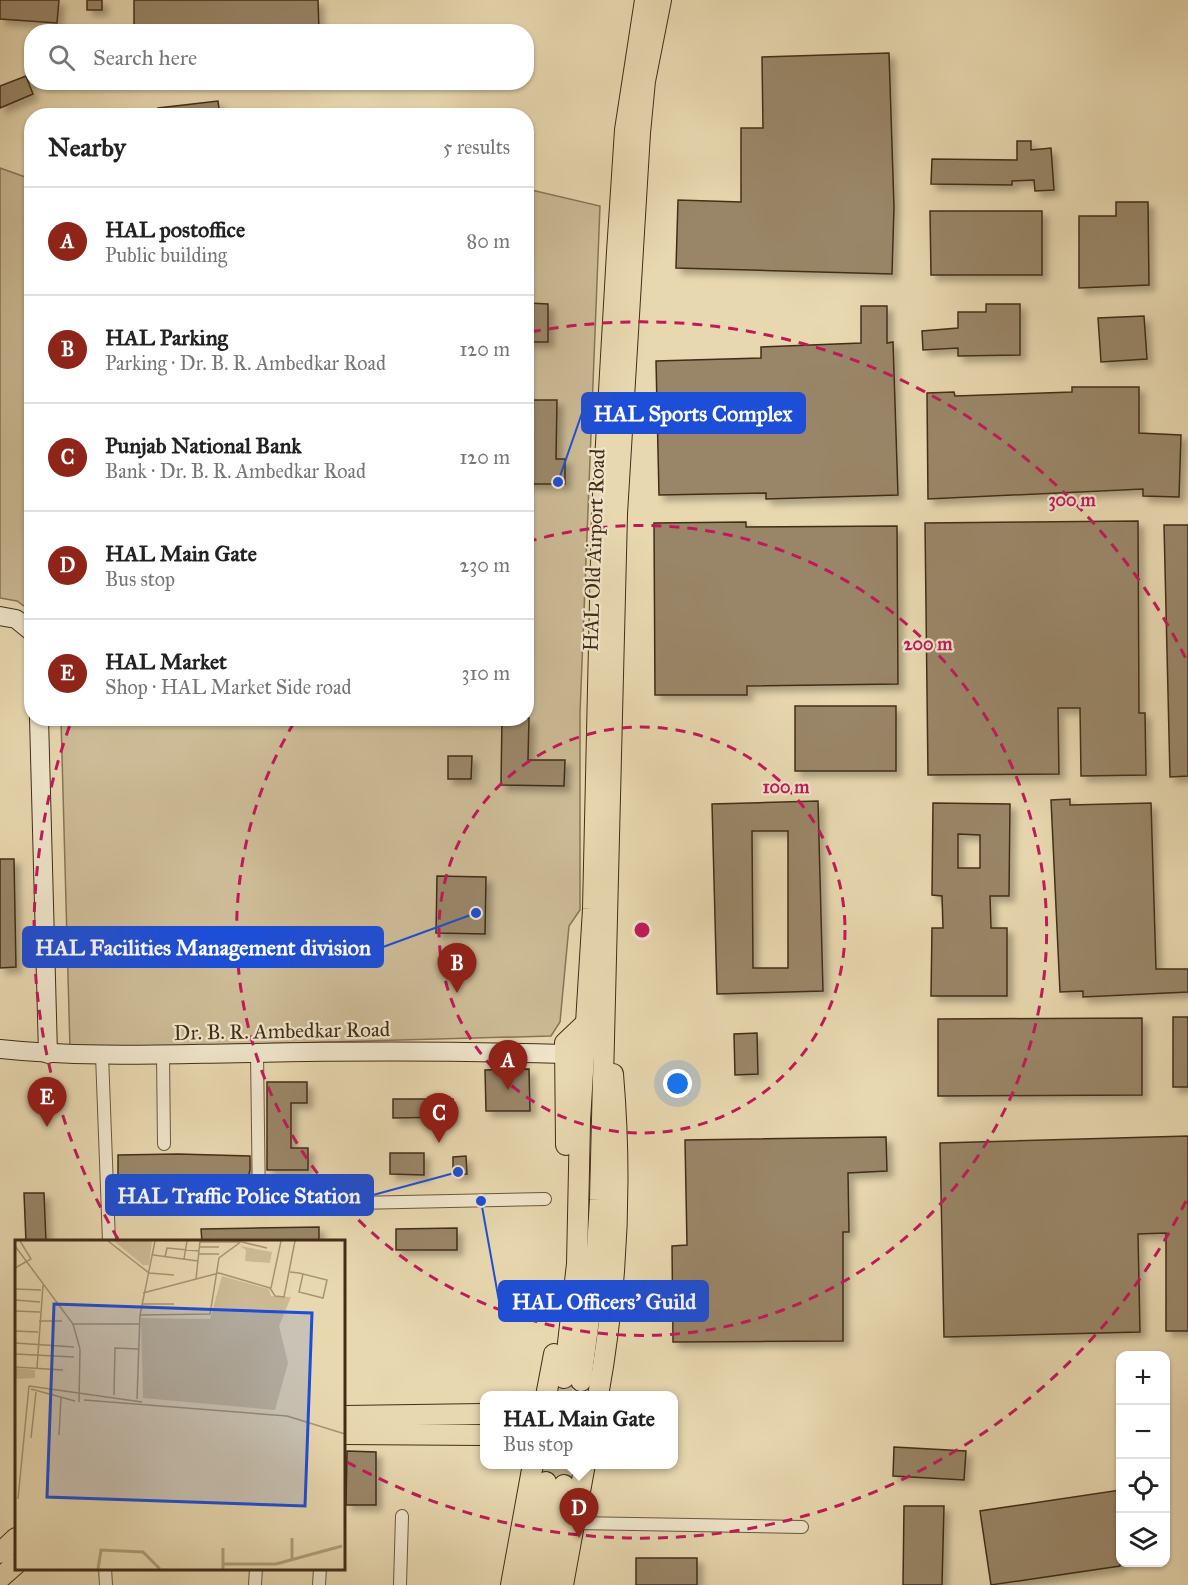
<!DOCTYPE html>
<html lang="en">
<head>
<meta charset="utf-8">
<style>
	:root { --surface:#fff; --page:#f6f6f6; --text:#222; --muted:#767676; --line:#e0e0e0; --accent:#8f2418 }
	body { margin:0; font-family:"IM FELL Great Primer",serif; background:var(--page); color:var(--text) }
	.controls { position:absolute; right:18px; bottom:18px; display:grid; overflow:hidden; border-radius:12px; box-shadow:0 2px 4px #0004 }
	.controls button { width:54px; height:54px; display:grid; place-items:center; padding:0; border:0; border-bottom:2px solid var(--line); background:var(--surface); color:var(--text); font:30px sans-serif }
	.you { position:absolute; left:678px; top:1084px; width:21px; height:21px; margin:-15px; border:4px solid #fff; border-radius:50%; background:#1a73e8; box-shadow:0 0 0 9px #1a73e833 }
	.badge { display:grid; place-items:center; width:39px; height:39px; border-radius:50%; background:var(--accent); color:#fff; font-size:20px; font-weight:700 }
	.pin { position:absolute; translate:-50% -50px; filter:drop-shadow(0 2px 3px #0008) }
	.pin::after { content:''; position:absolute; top:32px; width:21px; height:18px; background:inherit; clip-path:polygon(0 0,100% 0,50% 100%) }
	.popup { position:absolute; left:480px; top:1391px; width:198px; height:78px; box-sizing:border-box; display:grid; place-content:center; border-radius:12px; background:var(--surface); filter:drop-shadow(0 2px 4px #0005); font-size:20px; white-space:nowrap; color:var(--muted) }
	.popup b { font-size:22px; color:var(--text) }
	.popup::after { content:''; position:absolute; left:50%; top:100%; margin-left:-12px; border:12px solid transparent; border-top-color:var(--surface) }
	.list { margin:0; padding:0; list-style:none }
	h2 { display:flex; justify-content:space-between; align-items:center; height:78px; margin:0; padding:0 24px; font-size:26px }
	h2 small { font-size:20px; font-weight:400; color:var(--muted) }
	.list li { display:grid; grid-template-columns:39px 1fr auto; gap:18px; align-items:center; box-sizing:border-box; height:108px; padding:0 24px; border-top:2px solid var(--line) }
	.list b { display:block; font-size:22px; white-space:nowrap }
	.list p { margin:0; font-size:20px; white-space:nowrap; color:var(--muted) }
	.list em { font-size:20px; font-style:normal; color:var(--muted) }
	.icon { flex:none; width:33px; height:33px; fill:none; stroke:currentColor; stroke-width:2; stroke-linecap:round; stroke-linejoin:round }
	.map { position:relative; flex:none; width:1188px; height:1585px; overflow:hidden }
	.search { position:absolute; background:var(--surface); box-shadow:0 2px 4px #0004; left:24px; top:24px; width:510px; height:66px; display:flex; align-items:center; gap:15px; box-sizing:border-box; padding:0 21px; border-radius:24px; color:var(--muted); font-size:22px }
	.panel { position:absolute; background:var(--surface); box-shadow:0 2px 4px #0004; left:24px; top:108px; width:510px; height:618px; border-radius:24px }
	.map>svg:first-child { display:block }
	.green { fill:#ccbb96; stroke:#887457; stroke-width:1.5 }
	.building { fill:#998667; stroke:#432d18; stroke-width:1.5; fill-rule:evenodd; filter:url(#shadow) }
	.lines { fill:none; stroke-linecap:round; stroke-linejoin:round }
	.primary-tunnel { stroke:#c7b692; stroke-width:20; stroke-dasharray:20 10; stroke-linecap:butt }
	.street-casing { stroke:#6c583e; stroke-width:14 }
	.secondary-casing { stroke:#432d18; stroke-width:20 }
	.primary-casing { stroke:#432d18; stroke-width:22 }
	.street { stroke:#f0e6cc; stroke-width:12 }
	.secondary { stroke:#f0e6cc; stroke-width:18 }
	.primary { stroke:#e8d8b0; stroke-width:20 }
	.ring { fill:none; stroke:#c2185b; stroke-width:3; stroke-dasharray:10 8 }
	.labels { text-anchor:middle; stroke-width:4.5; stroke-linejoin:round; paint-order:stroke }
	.street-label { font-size:21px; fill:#432d18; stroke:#f0e6cc }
	.inset-river { fill:none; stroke:#b09e7c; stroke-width:3 }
	.inset-road { fill:none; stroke:#a69473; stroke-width:1.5 }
	.view { fill:#1d4ed8; fill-opacity:0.15; stroke:#1d4ed8; stroke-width:3 }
	.inset-edge { fill:none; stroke:#432d18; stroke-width:3 }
	.centre { fill:#c2185b; stroke:#f0e6cc; stroke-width:3 }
	.ring-label { font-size:18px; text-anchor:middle; font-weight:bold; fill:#c2185b; stroke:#f0e6cc; stroke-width:4.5; stroke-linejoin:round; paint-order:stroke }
	.leader { fill:none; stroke:#1d4ed8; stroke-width:2 }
	.callout-dot { fill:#1d4ed8; stroke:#f0e6cc; stroke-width:2 }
	.callout { fill:#1d4ed8; stroke:#1d4ed8; stroke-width:2 }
	.callout-label { font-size:22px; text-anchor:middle; font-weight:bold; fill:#fff }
</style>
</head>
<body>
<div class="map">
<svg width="1188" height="1585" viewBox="0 0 1188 1585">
	<defs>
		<filter id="shadow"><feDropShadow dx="5.5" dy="5.5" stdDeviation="3" flood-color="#0004"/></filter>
	</defs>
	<rect width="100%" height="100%" fill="#e8d8b0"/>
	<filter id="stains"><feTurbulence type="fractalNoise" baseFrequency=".00333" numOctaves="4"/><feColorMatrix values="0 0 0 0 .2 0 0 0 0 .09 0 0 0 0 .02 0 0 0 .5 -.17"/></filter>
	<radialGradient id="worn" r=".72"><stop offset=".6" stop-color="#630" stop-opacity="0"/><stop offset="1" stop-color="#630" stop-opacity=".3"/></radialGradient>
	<g class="green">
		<path d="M0,168l31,11v432l-14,-10 -17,-3z"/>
		<path d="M527,189l73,17 -20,507v197l-11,16 -9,96 -9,14 -481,13 -9,-330 465,-1z"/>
	</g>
	<g class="building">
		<path d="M0,0h59l-2,23 -57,-4z"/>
		<rect x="87" y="0" width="15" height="10"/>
		<path d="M134,0h184l1,32h-185z"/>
		<path d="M889,53l5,154 -2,67 -216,-6 2,-68 63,2v-74h22l-1,-71z"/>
		<path d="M26,76l7,18 -33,14v-22z"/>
		<path d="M218,101l2,15h-62v-8z"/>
		<path d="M1017,141h14v9l20,-2 3,42 -19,1 -1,-11 -22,1v4l-81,-1 1,-25 85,1z"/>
		<path d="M1116,202h32l1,83 -70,3v-72h37z"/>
		<path d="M930,211h112v64h-111z"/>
		<path d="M527,303l21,1v38h-22z"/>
		<path d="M986,304h34v51l-62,1v-8l-35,2 -1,-19 36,-3v-16h28z"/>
		<path d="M861,306h26v37l6,-1 5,153 -132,4v-6l-107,2 -3,-134 105,-3v-11l100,-4z"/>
		<path d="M1144,316l3,43 -46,3 -3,-44z"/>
		<path d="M1072,387h67v46l42,2 -2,62 -36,-1v-7l-215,10 -1,-106 27,-1 1,4 117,-4z"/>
		<path d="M526,400h31l-1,59h9v25h-39z"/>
		<path d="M1138,521l1,192h6l1,62 -65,1 -1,-68h-22l1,66 -131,1 -3,-252z"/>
		<path d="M746,522v5l151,-1 1,158 -151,2v9h-92l-1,-172z"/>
		<path d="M1164,525h24v251l-18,1z"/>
		<rect x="795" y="706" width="101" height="65"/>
		<path d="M502,718h27l-1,42h37l-1,26 -63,-1z"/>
		<path d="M448,756h24l-1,23h-23z"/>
		<path d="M1070,799v6l81,-2 5,166h32v23l-105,5v-6l-23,1 -9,-192z"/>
		<path d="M818,801l5,190 -106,3 -5,-190zM752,831h36v137h-35z"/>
		<path d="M933,803l77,1 -1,92h-19l1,32h16v68h-76l1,-68h11l-1,-32 -10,-1zM958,834l22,1v33h-22z"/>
		<path d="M0,859h14l2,108 -16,1z"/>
		<path d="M437,876l49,1 -1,57 -49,-1z"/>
		<rect x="1173" y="1017" width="15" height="70"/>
		<path d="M1142,1018v77l-204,1v-77z"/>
		<path d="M757,1033l1,41 -23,1 -1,-41z"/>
		<path d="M529,1069l1,42h-44l-1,-41z"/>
		<path d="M267,1082h40v21h-16v45h17v22h-41z"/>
		<path d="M393,1099h60v18l-60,1z"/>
		<path d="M1188,1136v195h-22v-98l-28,1 2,98 -196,5 -4,-194z"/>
		<path d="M886,1137l1,34 -39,2 1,59h-6v109l-170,1 -1,-96 15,-1 -2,-105z"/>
		<path d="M390,1153h34v22l-34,-1z"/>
		<path d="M178,1154l72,2v14l-2,8 -130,-1v-22z"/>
		<path d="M466,1156l1,18 -14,1v-18z"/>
		<path d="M24,1193h20l2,49h-20z"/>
		<path d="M319,1227v15h-117l-1,-13z"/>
		<path d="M457,1228v22h-61v-21z"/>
		<path d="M894,1447l72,4 -2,29 -71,-4z"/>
		<path d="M347,1451l29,1v53h-30z"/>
		<path d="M1120,1490v76l-129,19 -11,-74z"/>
		<path d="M904,1506h40l-2,79h-39z"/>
		<rect x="636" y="1558" width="61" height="27"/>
	</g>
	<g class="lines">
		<g class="primary-tunnel">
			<path d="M561,1396l3,-18"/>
			<path d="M546,1482l3,-18"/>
			<path d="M564,1485l3,-21"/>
		</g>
		<defs>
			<g id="street">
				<path d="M257,1053l2,152 286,-6"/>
				<path d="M163,1054l1,90"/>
				<path d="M102,1055l7,187"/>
				<path d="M575,1523l227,4"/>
				<path d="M105,1568l1,17"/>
				<path d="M255,1585l1,-17"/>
				<path d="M319,1585l1,-17"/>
				<path d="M400,1585l2,-69"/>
			</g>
			<g id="secondary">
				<path d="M0,616l16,3 16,13"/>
				<path d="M39,718l9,336"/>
				<path d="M0,1049c83,9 167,5 251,4 104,-2 210,-2 314,1"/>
			</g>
			<g id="primary">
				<path d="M566,1145l-1,-102 20,-19"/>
				<path d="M564,1378l13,-114 3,-143 13,-212 9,-396 15,-261 8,-122 20,-130"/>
				<path d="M581,1381l15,-116 4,-65 17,-686 23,-381 5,-52 16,-81"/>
				<path d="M546,1396l8,-42"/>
				<path d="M598,1396c19,-105 24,-217 15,-322"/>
				<path d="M344,1416l140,-2"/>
				<path d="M344,1434l140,1"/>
				<path d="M0,1553l16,-15"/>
				<path d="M0,1578l16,-14"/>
				<path d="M511,1585l22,-121"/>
				<path d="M528,1585l18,-103"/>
				<path d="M546,1585l18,-100"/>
				<path d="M563,1585l22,-121"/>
			</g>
		</defs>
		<use href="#street" class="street-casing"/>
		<use href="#secondary" class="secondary-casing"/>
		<use href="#primary" class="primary-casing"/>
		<use href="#street" class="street"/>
		<use href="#secondary" class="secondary"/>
		<use href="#primary" class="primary"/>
	</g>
	<g class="ring">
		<circle cx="642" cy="930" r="203"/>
		<path d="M527 542A405 405 0 1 1 295 721"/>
		<path d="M1186 1201A608 608 0 0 1 347 1462M118 1239A608 608 0 0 1 71 722M531 332A608 608 0 0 1 1186 659"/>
	</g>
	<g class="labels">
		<g class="street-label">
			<text transform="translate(594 550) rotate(-88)" y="7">HAL Old Airport Road</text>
			<text transform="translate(282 1031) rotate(-1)" y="7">Dr. B. R. Ambedkar Road</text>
		</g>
	</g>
	<g transform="translate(15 1240)">
		<rect width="330" height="330" fill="#e8d8b0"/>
		<path d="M99,1h38l-3,24h-6zM225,6l32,6 -2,11 -25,-2 1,-11zM207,36l47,13 2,7 20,1 -12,29 9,37 -13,47 -132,-12 -2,-80 69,1zM0,128l20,2v8l-20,1z" fill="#ccbb96"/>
		<path class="inset-river" d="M208,308v21M277,319v-21M208,324h53l66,-18M83,329l3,-19 42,2 17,17"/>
		<path class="inset-road" d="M93,1l41,32 25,2M185,2h40M227,2l25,6M0,6l58,78 7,25 -1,53M185,7h19M184,14h20M138,15l45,6M150,17l2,-9 32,3M169,19l3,-18M0,28l16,-9 -11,-18M275,32l9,1 28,7 -4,18 -24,-6 4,-18M204,33l51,15 5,8 9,1 11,-56M181,39l4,-38M256,48l10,-47M0,49l26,1M128,53l76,-20M0,60l25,2M127,64h32M0,71l25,1M125,75l70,-1 9,-56 23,-17M24,81h23M57,84h68M0,91l23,1M0,103l59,4M0,114l59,3M0,127l48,3M22,128l6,-83M14,146l113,16M16,149l44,12M99,155l1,-47 24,1M122,159l3,-84 15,-74M69,160l203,16 58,18M44,195l2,-37M16,198l5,-46M3,259l11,-113"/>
		<path class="view" d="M39,64l258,9 -7,193 -258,-9z"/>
		<rect width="330" height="330" class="inset-edge"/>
	</g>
	<circle cx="642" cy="930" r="9" class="centre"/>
	<g class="ring-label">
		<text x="1072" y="506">300 m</text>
		<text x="928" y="650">200 m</text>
		<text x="786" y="793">100 m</text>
	</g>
	<path class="leader" d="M558 482L582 413M476 913L383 947M458 1172L373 1195M481 1201L499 1301"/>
	<g class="callout-dot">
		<circle cx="558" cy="482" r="6"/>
		<circle cx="476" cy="913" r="6"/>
		<circle cx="458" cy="1172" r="6"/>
		<circle cx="481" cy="1201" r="6"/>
	</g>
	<g class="callout">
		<rect x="582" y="393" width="223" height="40" rx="6"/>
		<rect x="23" y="927" width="360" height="40" rx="6"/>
		<rect x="106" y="1175" width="267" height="40" rx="6"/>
		<rect x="499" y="1281" width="209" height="40" rx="6"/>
	</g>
	<g class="callout-label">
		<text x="693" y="421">HAL Sports Complex</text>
		<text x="203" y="955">HAL Facilities Management division</text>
		<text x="239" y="1203">HAL Traffic Police Station</text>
		<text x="604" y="1309">HAL Officers' Guild</text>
	</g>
	<rect width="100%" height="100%" filter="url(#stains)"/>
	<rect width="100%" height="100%" fill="url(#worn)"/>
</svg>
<div class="controls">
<button>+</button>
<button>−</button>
<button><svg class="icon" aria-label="locate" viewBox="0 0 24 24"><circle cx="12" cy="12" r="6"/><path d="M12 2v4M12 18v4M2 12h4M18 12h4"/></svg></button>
<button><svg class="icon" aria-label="layers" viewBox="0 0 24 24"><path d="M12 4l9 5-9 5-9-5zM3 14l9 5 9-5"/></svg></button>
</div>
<div class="you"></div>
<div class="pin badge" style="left:508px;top:1090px">A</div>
<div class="pin badge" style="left:457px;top:993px">B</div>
<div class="pin badge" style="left:439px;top:1143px">C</div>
<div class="pin badge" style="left:579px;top:1538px">D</div>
<div class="popup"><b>HAL Main Gate</b>Bus stop</div>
<div class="pin badge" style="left:47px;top:1127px">E</div>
<div class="search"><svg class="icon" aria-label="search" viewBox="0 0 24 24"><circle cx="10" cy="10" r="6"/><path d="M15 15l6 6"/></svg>Search here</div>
<section class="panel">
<h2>Nearby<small>5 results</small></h2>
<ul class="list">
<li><span class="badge">A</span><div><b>HAL postoffice</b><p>Public building</p></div><em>80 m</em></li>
<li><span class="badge">B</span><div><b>HAL Parking</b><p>Parking · Dr. B. R. Ambedkar Road</p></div><em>120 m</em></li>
<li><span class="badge">C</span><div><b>Punjab National Bank</b><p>Bank · Dr. B. R. Ambedkar Road</p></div><em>120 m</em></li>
<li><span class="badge">D</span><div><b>HAL Main Gate</b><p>Bus stop</p></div><em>230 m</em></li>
<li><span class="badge">E</span><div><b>HAL Market</b><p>Shop · HAL Market Side road</p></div><em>310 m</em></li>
</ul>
</section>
</div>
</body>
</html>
